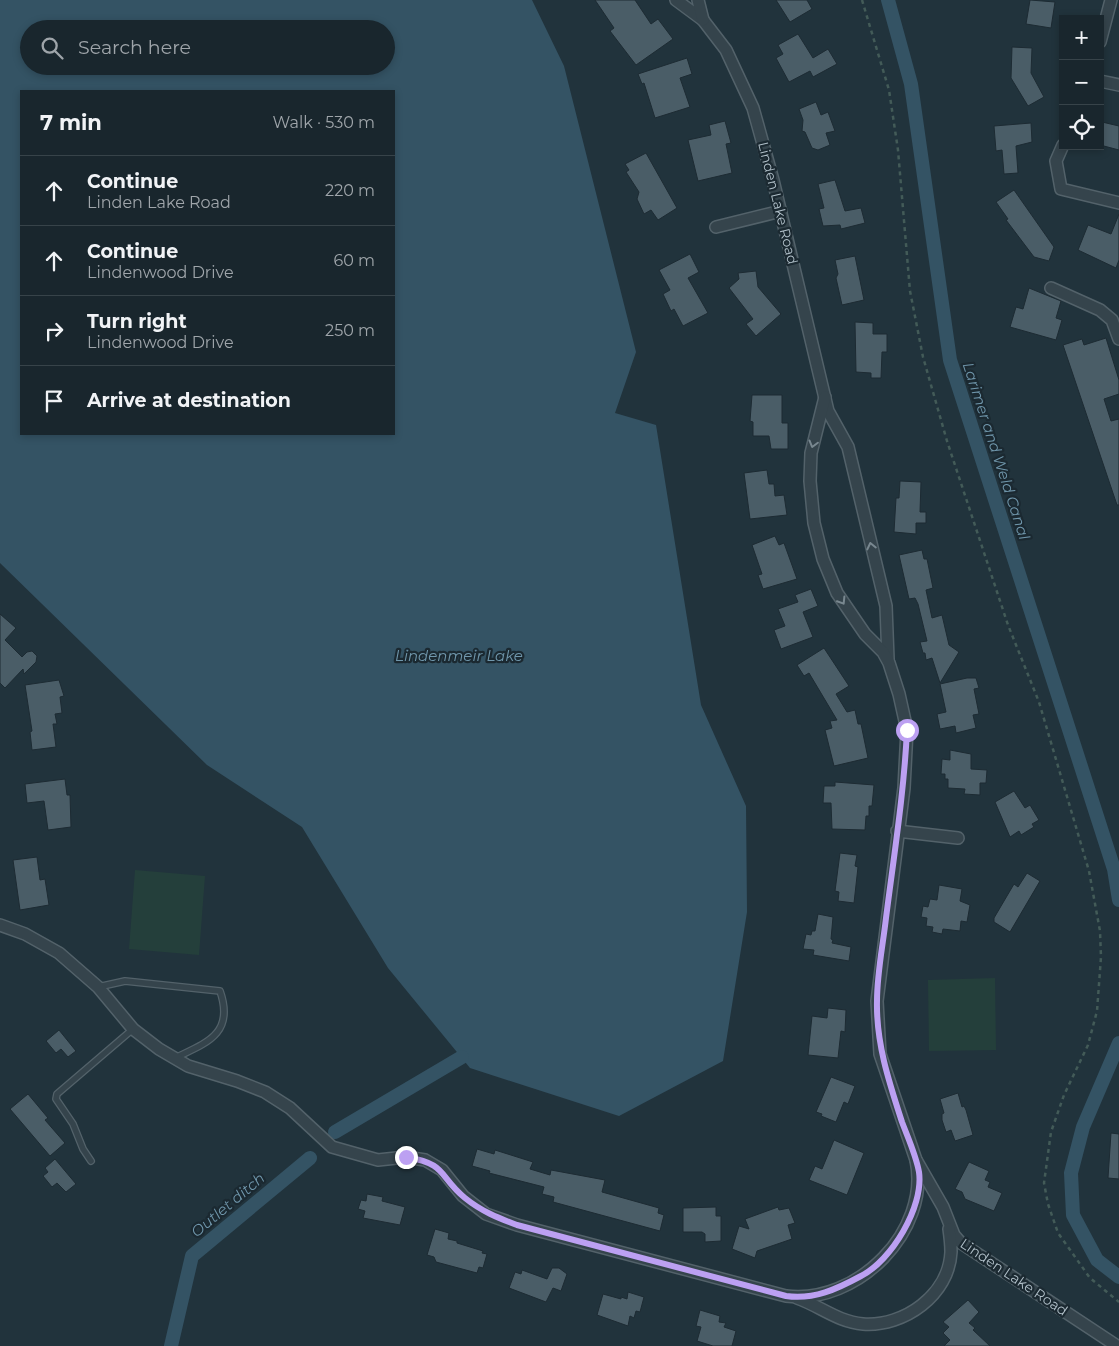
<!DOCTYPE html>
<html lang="en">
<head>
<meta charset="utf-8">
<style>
	:root { --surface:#19262d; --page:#263239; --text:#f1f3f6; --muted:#9fa5aa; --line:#374349 }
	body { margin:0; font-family:Montserrat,sans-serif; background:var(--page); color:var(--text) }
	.controls { position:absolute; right:15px; top:15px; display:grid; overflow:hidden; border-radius:0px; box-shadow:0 2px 8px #0003 }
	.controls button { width:45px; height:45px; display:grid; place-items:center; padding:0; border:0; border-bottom:1px solid var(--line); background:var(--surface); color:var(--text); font:25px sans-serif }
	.stop { position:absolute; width:15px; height:15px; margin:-11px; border:4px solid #bca0f2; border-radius:50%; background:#fff }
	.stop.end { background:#bca0f2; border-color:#fff; box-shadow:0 1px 5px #0008 }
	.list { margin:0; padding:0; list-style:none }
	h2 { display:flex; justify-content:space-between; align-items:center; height:65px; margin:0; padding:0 20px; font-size:21px }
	h2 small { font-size:16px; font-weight:400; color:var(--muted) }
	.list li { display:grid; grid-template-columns:32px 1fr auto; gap:15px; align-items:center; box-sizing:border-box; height:70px; padding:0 20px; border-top:1px solid var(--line) }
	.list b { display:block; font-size:19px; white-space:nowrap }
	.list p { margin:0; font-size:16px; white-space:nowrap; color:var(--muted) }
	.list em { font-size:16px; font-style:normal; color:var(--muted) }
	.icon { flex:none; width:28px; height:28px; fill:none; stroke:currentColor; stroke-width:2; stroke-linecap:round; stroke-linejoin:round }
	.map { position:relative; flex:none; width:1119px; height:1346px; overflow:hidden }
	.search { position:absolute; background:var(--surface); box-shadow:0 2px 8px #0003; left:20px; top:20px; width:375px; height:55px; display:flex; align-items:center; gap:12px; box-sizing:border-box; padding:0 18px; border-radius:28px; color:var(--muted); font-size:19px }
	.panel { position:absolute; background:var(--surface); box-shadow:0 2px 8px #0003; left:20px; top:90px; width:375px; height:345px; border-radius:0px }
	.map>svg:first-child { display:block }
	.green { fill:#243f3b }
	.water { fill:#345364; fill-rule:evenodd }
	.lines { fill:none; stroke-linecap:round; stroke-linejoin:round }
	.canal { stroke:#345364; stroke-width:14 }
	.building { fill:#4a5d67; stroke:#1d2b33 }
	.service-casing { stroke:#53626a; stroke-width:8 }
	.minor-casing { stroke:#53626a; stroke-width:14 }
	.path { stroke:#435b58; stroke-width:2.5; stroke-dasharray:4 4; stroke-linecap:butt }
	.service { stroke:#35444c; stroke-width:5.5 }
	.minor { stroke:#35444c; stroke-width:11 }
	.oneway { stroke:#798890 }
	.route { stroke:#bca0f2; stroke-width:6 }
	.labels { text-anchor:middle; stroke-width:4.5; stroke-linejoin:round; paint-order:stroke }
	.street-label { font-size:14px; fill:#b0bfc8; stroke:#1b2931 }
	.water-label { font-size:15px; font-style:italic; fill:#7097ac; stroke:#1b2931 }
</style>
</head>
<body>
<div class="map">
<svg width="1119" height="1346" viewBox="0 0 1119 1346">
	<rect width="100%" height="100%" fill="#21333c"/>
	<g class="green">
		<path d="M135,870l70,6 -6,79 -70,-6z"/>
		<path d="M995,978l1,72 -67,1 -1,-71z"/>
	</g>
	<path class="water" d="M0,0h532l32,66 72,286 -21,61 41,12 45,280 45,101 1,106 -24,149 -104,55 -149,-48 -82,-100 -86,-141 -95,-62 -207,-202zM29,29h357v37h-357zM21,91h373v343h-373z"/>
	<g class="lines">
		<g class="canal">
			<path d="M888,0l23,84 39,276 164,509 5,31"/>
			<path d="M1119,1043l-36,84 -12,46 2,42 24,45 22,17"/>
			<path d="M335,1132l127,-75"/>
			<path d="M171,1346l21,-90 118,-98"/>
		</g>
	</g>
	<g class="building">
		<path d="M595,0h40l16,24 7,-5 15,20 -37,26 -26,-34 4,-3z"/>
		<path d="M776,0h31l5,9 -22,13z"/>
		<path d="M1030,0l25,2 -4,26 -25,-4z"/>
		<path d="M798,34l15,24 15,-9 9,15 -24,13 -3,-6 -21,11 -13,-24 7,-4 -5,-9z"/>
		<path d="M1012,47l20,1 -1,25 13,24 -16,9 -17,-28z"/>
		<path d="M687,58l5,16 -12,4 10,29 -35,11 -11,-35 -2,1 -4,-10z"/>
		<path d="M816,102l5,13 7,-3 7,19 -9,2 4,12 -12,5 -6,-2 -7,-16 -3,-1 1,-11 -4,-11z"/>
		<path d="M725,121l6,22 -5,1 6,29 -34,8 -10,-41 23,-5 -2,-10z"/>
		<path d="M1102,122l17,4v24l-19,-5z"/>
		<path d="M1031,123l1,19 -16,4 2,27 -14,1 -2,-24 -6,1 -2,-25z"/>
		<path d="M646,153l31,55 -19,12 -7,-10 -7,4 -7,-15 2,-7 -13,-20 3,-2 -4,-6z"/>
		<path d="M835,180l10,31 16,-3 4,15 -24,6 -1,-4 -17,1 -4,-17 5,-1 -6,-24z"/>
		<path d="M1014,190l40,57 -5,14 -15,-4 -28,-37 2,-1 -12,-17z"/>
		<path d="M1119,214v46l-3,8 -38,-18 10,-25 23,9z"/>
		<path d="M690,254l9,18 -11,6 20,35 -25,13 -9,-17 -3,2 -8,-17 7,-4 -11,-20z"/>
		<path d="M855,256l9,44 -22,5 -6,-27 2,-4 -3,-14z"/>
		<path d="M756,271l2,16 23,27 -25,22 -10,-12 7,-5 -24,-31 10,-9 -1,-6z"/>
		<path d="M1029,288l32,13 -5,17 6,2 -6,20 -46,-13 6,-20 7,2z"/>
		<path d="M855,322l18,1v11h14v18h-5l-1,26h-10v-5l-15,-1z"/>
		<path d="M1106,338l13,42v14l-15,5 7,22 8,-2v86h-2l-54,-160 19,-6 2,6z"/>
		<path d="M752,395h30v28h6v26h-17l-2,-13h-16v-14l-3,-1z"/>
		<path d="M767,470l2,14h5l1,12 9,-1 3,20 -37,4 -6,-46z"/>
		<path d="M900,481l21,1 -1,30h6v11h-10v11l-22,-2 2,-34h3z"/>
		<path d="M775,536l4,9 5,-2 13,36 -34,10 -5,-14 4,-1 -10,-29z"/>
		<path d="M922,550l2,9h3l6,29 -7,2 6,28 10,-3 7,30 10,7 -19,31 -8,-25 -6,2 -1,-7h-2l-3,-11 7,-1 -9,-37 -3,-6 -6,1 -10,-44z"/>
		<path d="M811,589l7,17 -15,6 10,25 -32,12 -7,-19 11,-4 -7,-17 20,-7 -3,-7z"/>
		<path d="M0,614l16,14 -11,12 17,17 5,-5 5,-1 5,5 -1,6 -12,12 -1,-5 -18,19 -5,-5z"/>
		<path d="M824,648l25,38 -13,8 11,18 8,-2 3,14h3l7,34 -34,8 -9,-36 7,-2 -2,-7 7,-1 -28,-47 -5,3 -7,-11z"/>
		<path d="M967,678h9l3,10 -5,1 5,25 -6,1 3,13 -20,5 -1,-7 -15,3 -3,-15 9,-2 -6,-28z"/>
		<path d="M59,680l5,16 -4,1 2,16 -7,1 2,10h-4l3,23 -24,3 -2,-18 2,-1 -7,-46z"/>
		<path d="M950,750l21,4v15l16,1 -1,13h-6v12l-16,-1 1,-5 -17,-1v-9h-3v-5h-4l1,-15 8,1z"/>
		<path d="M65,779l2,16h3l1,32 -23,3 -4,-29 -17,2 -2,-19z"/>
		<path d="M835,782l39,3 -2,21h-3v10h-3l-1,14 -33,-1 -1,-26h-8l1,-17h11z"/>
		<path d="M1014,791l11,17 5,-3 9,15 -7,4 2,3 -13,8 -2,-4 -9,6 -15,-35z"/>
		<path d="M840,853l17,2 -2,11 3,1 -4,36 -16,-2 1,-9 -4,-1z"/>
		<path d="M37,857l3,23 5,-1 4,26 -29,5 -7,-50z"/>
		<path d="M1027,873l13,8 -30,51 -16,-10v-4l20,-34 4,3z"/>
		<path d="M939,885l23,4 -2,12 10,4 -3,17 -6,-1 -1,10 -17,-2 -1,5 -10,-2 1,-5 -7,-1 1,-8 -6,-1 2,-11 5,1 2,-8 7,1z"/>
		<path d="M818,914l15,3 -2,22 2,1 -1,3 19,4 -2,14 -36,-6 1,-5 -11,-1 3,-15 5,1 1,-4h3z"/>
		<path d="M828,1008l18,2 -1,22 -4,-1 -3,27 -30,-3 4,-39 15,2z"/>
		<path d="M59,1030l17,21 -8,6 -7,-8 -5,4 -10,-12z"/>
		<path d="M831,1077l24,9 -7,18 -4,-2 -8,20 -15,-6 1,-2 -6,-2z"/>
		<path d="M958,1093l4,14 2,-1 2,4 7,25 -18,6 -4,-11 -5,2 -4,-12v-6l2,-1 -4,-14z"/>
		<path d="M28,1094l20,24 -3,2 20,23 -15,13 -40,-47z"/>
		<path d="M1111,1133l8,1v45l-11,-1z"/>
		<path d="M834,1140l30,13 -17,42 -38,-15 6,-14 7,3z"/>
		<path d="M477,1149l17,5 1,-4 38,12 -3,7 20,6 1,-5 54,10 -3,12 57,16 -1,5 6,2 -4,16 -107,-29 1,-5 -12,-3 2,-7 -55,-14 1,-2 -18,-5z"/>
		<path d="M55,1159l21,25 -10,8 -9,-9 -5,4 -9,-11 5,-4 -3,-4z"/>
		<path d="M969,1162l20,9 -4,9 5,2 -2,5 14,6 -8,18 -29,-12 -3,-7 -7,-3z"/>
		<path d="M367,1194l16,3 -1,4 23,6 -5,18 -37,-7 2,-7 -7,-2 3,-9 5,1z"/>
		<path d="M716,1207v9h5v25l-16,1v-8l-3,-2h-19v-24z"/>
		<path d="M778,1207l1,3 10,-2 6,15 -7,2 4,14 -35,12 -2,7 -23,-9 7,-23 10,3 -4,-10z"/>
		<path d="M435,1229l14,4 -1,6 9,2v2l26,8 -1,2 5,1 -4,14 -4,-1 -2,6 -41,-11 -2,-5 -7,-2z"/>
		<path d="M552,1268h7l8,6 -6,17 -8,-3 -7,14 -37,-14 6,-16 6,2 1,-4 25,9z"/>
		<path d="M628,1292l16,5 -4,15 -4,-1 -2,7 -4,-2 -2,10 -31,-11 6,-21 18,5v-2l6,2z"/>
		<path d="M968,1300l11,12 -10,11 6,5 -2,2 17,16h-46l6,-6 -7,-7 6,-6 -6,-5z"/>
		<path d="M700,1310l20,6 -1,6 7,1 -2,4 12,4 -4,15h-19l-16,-5 4,-14 -5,-1z"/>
	</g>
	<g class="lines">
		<defs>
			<g id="service">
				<path d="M98,987l27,-6 95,10c15,43 -14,52 -45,67"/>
				<path d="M91,1161l-8,-12 -10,-25 -17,-25 1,-5 76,-65"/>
			</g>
			<g id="minor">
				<path d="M676,0l27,20 23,30 27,58 20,72 55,231 20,36 38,159 2,53"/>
				<path d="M698,0l5,20"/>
				<path d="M1100,42l11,-42"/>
				<path d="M1100,81l19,4"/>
				<path d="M1063,145l-7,16 5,28 58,14"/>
				<path d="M716,227l65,-16"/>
				<path d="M1051,288l49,22 12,10 7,19"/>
				<path d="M825,397l-14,56 -1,28 4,42 9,36 14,34 28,41 18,18 6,11 10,31 8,36 -3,58 -27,213 3,53 36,106 27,47 11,28 7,8 156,103"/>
				<path d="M897,831l61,7"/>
				<path d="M0,925l25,9 34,19 39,34 35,42 26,20 29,17 49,15 28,11 25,16 42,39 46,13 28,-3 19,3 17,10 21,26 23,18 31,11 269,71c71,9 145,-65 130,-136"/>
				<path d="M797,1298c23,8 41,24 66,26 41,3 86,-29 88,-72 0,-8 -1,-16 -2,-23"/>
			</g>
		</defs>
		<use href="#service" class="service-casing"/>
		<use href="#minor" class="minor-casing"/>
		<path class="path" d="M862,0l27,90 9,60 12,141 13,66 24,84 61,184 31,77 50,169 11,60 1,26 -4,54 -9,34 -24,50 -13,37 -7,51 4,21 10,29 32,45 29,24"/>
		<use href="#service" class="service"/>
		<use href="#minor" class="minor"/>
	</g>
	<defs><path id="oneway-chevron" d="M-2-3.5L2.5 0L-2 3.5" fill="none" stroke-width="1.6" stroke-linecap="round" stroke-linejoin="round" transform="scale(1.25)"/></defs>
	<g class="oneway">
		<use href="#oneway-chevron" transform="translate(813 444) rotate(105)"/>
		<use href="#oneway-chevron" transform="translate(871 546) rotate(-103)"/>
		<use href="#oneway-chevron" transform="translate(842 601) rotate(58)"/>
	</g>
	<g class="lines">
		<path class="route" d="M406,1157c42,7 32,19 59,41 16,13 33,20 52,27l269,71c28,4 51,-7 75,-20 30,-15 63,-69 58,-104 -3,-17 -11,-34 -17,-50 -13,-40 -26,-79 -25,-121 0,-28 6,-56 9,-83 8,-63 18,-125 21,-188"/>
	</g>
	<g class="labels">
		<g class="street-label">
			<text transform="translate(778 203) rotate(76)" y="5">Linden Lake Road</text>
			<text transform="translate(1014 1277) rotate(34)" y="5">Linden Lake Road</text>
		</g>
		<g class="water-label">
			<text transform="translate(996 451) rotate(72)" y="5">Larimer and Weld Canal</text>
			<text x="459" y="661">Lindenmeir Lake</text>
			<text transform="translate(228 1205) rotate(-40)" y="5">Outlet ditch</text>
		</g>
	</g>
</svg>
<div class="controls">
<button>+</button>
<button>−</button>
<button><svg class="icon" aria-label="locate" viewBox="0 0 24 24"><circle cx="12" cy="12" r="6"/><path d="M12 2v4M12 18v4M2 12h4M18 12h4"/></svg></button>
</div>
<div class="stop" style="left:907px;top:730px"></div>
<div class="stop end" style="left:406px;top:1157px"></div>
<div class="search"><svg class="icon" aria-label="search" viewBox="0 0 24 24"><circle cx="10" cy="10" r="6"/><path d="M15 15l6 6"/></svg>Search here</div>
<section class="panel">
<h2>7 min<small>Walk · 530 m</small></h2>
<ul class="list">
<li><svg class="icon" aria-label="ahead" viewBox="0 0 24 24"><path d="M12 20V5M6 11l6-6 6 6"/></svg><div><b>Continue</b><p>Linden Lake Road</p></div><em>220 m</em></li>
<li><svg class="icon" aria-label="ahead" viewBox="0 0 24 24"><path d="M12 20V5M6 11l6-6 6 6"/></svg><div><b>Continue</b><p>Lindenwood Drive</p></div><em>60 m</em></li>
<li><svg class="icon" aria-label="right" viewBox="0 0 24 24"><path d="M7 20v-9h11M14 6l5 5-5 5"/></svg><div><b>Turn right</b><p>Lindenwood Drive</p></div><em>250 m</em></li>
<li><svg class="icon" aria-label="arrive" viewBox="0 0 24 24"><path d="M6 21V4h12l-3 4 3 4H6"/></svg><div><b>Arrive at destination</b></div></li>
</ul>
</section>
</div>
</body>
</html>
